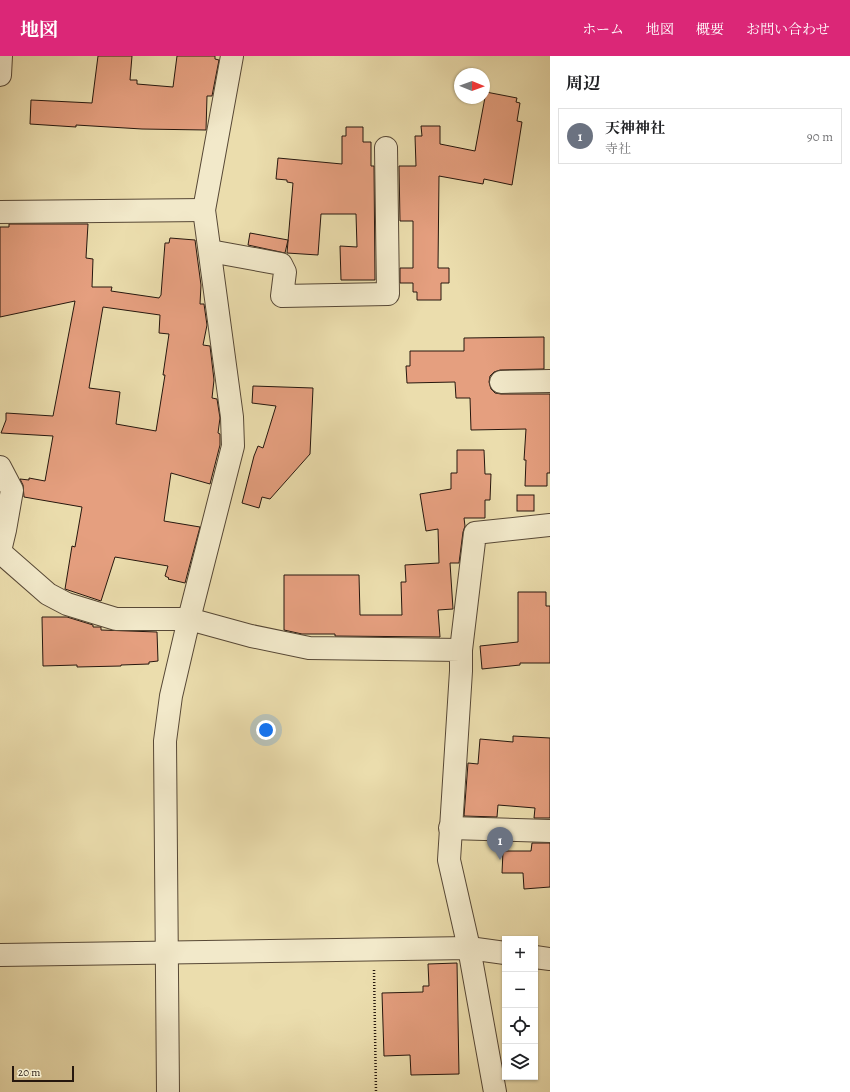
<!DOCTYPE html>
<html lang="ja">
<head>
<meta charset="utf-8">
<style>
	:root { --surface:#fff; --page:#f2f2f2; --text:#202124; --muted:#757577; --line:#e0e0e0; --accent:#db2777 }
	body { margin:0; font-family:Alegreya,"Noto Serif JP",serif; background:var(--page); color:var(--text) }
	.controls { position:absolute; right:12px; bottom:12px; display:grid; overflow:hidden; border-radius:0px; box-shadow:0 1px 3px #0004 }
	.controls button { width:36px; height:36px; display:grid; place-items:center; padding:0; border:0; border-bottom:1px solid var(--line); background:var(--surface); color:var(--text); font:20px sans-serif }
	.compass { position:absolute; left:454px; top:12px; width:36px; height:36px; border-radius:50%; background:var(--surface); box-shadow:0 1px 3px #0004; rotate:91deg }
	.scale { position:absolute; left:12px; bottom:10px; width:62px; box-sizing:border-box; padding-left:4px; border:2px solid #26170e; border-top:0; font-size:11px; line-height:14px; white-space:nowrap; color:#26170e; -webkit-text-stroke:3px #f2e9ca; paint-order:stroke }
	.you { position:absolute; left:266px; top:674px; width:14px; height:14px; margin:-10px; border:3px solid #fff; border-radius:50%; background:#1a73e8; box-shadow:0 0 0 6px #1a73e833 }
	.badge { display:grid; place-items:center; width:26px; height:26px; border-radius:50%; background:var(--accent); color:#fff; font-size:13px; font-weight:700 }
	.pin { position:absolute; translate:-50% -33px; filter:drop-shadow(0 1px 2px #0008) }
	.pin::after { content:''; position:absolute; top:21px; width:14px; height:12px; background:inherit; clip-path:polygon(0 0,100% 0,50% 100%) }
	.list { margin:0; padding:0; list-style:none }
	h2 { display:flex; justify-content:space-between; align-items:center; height:52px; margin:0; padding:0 16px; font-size:17px }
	h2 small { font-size:13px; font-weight:400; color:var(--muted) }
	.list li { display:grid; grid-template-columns:26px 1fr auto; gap:12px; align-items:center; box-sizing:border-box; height:56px; margin:0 8px 8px; padding:0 8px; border:1px solid var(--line); border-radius:0px }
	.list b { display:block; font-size:15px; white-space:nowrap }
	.list p { margin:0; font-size:13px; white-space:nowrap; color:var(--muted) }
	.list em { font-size:13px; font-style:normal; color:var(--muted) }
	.icon { flex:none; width:22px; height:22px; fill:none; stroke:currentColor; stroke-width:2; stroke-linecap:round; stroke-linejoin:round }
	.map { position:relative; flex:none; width:550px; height:1036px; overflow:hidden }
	header { display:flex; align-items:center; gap:24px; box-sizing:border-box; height:56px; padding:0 20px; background:var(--accent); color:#fff }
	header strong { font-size:19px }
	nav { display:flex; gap:22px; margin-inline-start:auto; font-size:14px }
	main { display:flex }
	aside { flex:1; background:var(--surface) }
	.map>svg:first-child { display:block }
	.building { fill:#e59f7f; stroke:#26170e; fill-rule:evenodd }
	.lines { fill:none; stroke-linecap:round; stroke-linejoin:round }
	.street-casing { stroke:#574836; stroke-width:24 }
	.path { stroke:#26170e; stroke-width:2.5; stroke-dasharray:1 2; stroke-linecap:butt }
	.street { stroke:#f2e9ca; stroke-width:22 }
</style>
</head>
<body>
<header>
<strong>地図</strong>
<nav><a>ホーム</a><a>地図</a><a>概要</a><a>お問い合わせ</a></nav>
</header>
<main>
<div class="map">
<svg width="550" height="1036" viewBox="0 0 550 1036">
	<rect width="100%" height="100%" fill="#ebddad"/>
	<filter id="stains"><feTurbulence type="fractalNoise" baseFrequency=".005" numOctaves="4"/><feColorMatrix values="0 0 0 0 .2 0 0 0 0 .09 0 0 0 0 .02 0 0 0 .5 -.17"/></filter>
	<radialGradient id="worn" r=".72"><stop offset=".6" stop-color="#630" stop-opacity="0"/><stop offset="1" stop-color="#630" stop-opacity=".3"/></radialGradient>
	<g class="building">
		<path d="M98,0h34l-2,24h7v4l36,3 4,-31h38v3l4,1 -7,36h-5l-1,34 -64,-1 -66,-4v2l-46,-3 1,-24 61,3z"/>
		<path d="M486,36l31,6 -1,4 4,1 -3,18 5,1 -10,63 -28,-6 -1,5 -44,-8 -1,92h11v15h-8v17h-24v-8h-4v-9h-13v-15h13v-47h-13l-1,-55h17l-1,-30h7l-1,-10h19v18l35,7z"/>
		<path d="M346,71h17v15h8v24h3l1,114h-34l-1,-34 17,1 -1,-33h-35l-3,41 -31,-2 6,-70 -6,-1v-2l-11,-1 2,-21 64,6v-28h4z"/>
		<path d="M9,168h79l-2,34 7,1 -1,28h20l-1,4 48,7 2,-3 4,-52h4l1,-5 25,2 6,45 -1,19h4l3,21 -4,20 7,1 4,34 -2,18 5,1 3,19 -2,15 2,1v11l-10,39 -39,-11 -7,48 36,6 -15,56 -17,-4 1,-1 -4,-2 3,-10 -53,-9 -14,44 -36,-12 7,-43 3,1 7,-40 -58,-10 -1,-12 -3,-6 9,1v-2l16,3 8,-45 -52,-3 5,-13v-7l47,3 22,-115 -75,16v-90h9zM103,251l57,8 -1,18 10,1 -6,41h2l-9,56 -40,-7 4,-32 -31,-4z"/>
		<path d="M250,177l38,7 -3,13 -37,-8z"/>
		<path d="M544,281v32l-44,1 -6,2 -4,4 -1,6 2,7 4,4 6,1h49v79h-3v13h-22l1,-26h-2l2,-31 -55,1 -1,-32h-14l-1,-16 -48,1 -1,-17h4v-15h54v-13z"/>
		<path d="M253,330l60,2 -3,66 -40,45 -8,-2 -3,11 -17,-5 12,-47 4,-10 5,2 13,-42 -24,-3z"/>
		<path d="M457,394h27l1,24h6l-1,26h-5v18h-21l1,8 -2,6 -4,31h-9l3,46 -15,1 2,27 -105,-1v-2h-33l-18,-4v-55h75l1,40h42l-1,-33h5l-1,-17 34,-2 -1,-34 -12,2 -6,-37 31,-5v-16h6z"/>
		<rect x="517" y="439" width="17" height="16"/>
		<path d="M518,536h28v14h4v57h-30v2l-38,4 -2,-23 38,-4z"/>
		<path d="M42,561h25l26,8v2h8v3l56,2 1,29 -9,1v2l-28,1v1l-44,1v-2l-34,1z"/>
		<path d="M513,680l37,2v80h-16l1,-10 -37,-3 -1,12 -33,-1 4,-53 10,1 2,-25 33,3z"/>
		<path d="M532,787h18v44l-26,2 -1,-16h-21l1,-22h28z"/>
		<path d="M457,907l2,111 -48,1 -1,-20 -26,1 -2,-63 41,-1v-6h6l-1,-22z"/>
	</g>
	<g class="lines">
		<defs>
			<g id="street">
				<path d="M0,19l1,-19"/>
				<path d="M0,156l204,-2"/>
				<path d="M210,195l71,13 4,8 -3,24 106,-2 -2,-146"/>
				<path d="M501,326l49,-1"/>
				<path d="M0,411l12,23 -7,40 -5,21"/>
				<path d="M0,496l48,42 19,10 49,15h73l62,17 58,12 152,2v21l-12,189 20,88 26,144"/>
				<path d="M461,594l14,-117 75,-8"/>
				<path d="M450,772l100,3"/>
				<path d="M0,899l469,-7 36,5"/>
				<path d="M535,901l15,2"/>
				<path d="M168,1036l-3,-351 6,-45 18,-77 44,-173 -1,-29 -28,-207 28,-154"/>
			</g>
		</defs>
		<use href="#street" class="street-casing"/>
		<path class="path" d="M374,914l2,122"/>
		<use href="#street" class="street"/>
	</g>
	<rect width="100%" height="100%" filter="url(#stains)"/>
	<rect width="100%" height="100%" fill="url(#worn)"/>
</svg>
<div class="controls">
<button>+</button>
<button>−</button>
<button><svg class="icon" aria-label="locate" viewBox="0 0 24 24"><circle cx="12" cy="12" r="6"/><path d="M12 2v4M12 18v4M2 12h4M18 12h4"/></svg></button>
<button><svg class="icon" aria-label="layers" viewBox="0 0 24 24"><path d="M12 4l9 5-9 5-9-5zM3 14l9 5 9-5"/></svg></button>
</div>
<svg class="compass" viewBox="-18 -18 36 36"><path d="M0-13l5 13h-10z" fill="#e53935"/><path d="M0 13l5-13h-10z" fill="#757577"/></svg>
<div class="scale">20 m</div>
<div class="you"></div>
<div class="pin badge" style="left:500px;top:804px;background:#6b7280">1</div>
</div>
<aside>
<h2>周辺<small></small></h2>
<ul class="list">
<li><span class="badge" style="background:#6b7280">1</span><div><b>天神神社</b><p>寺社</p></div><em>90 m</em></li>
</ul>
</aside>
</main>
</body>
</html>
